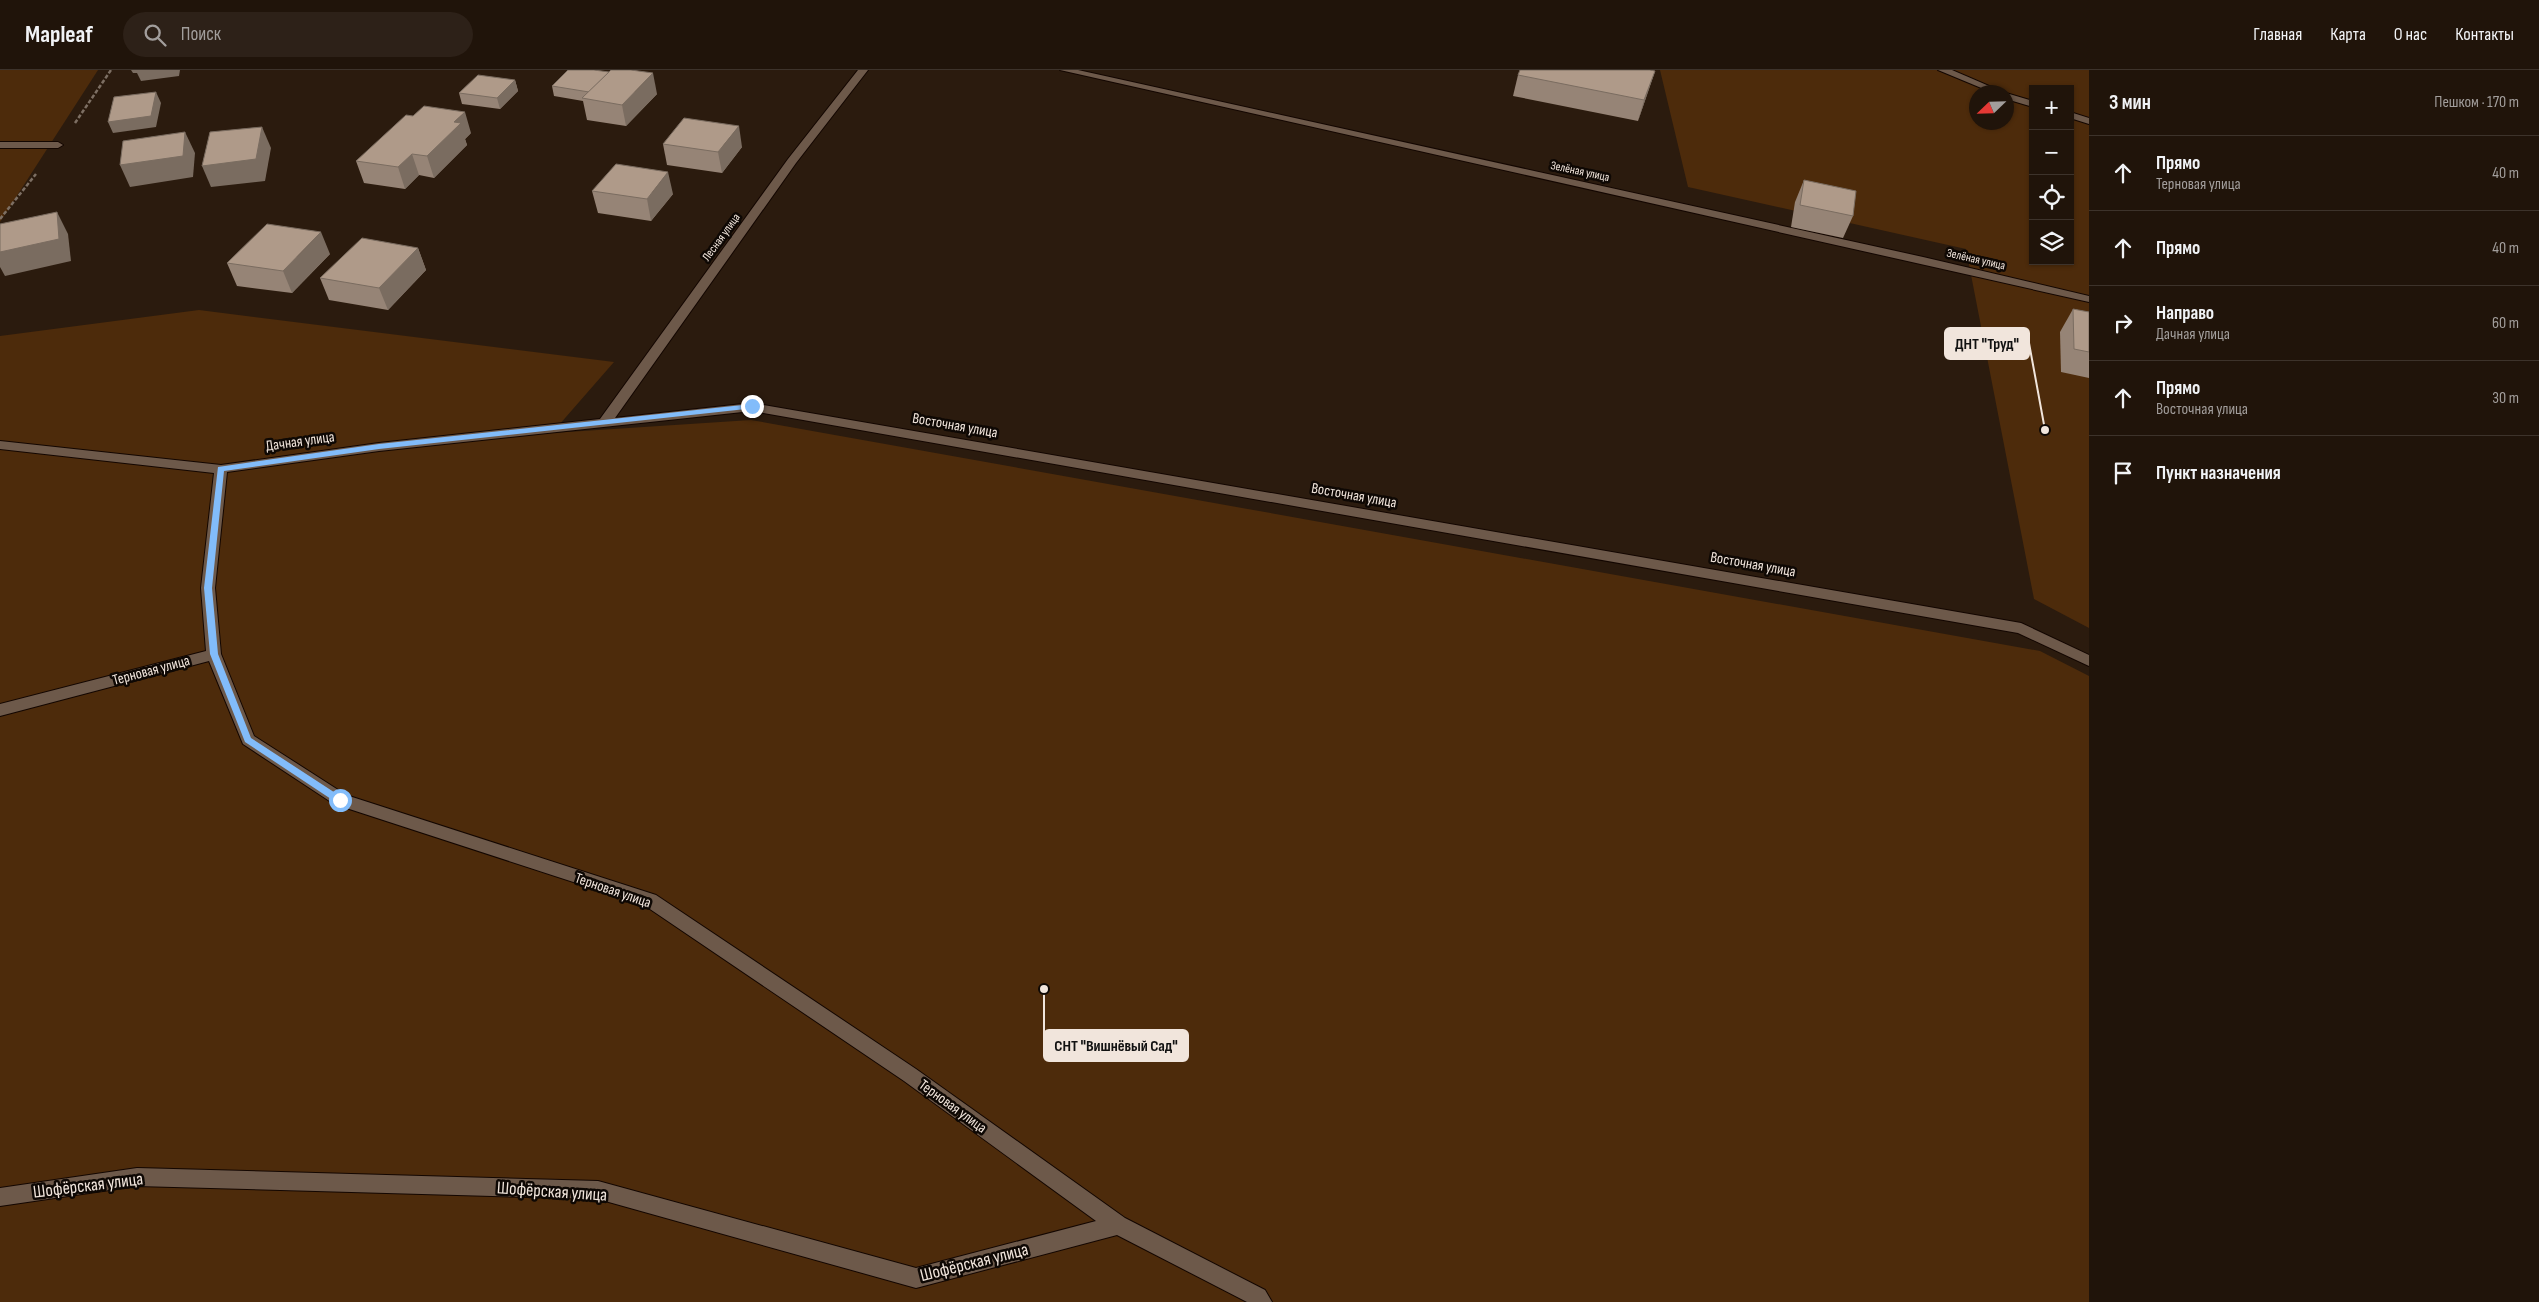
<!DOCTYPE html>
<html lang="ru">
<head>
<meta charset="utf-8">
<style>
	:root { --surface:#20140a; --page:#2d2118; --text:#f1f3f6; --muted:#a29e9c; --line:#3d332b }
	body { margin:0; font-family:"Sofia Sans Condensed",sans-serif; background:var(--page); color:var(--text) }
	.controls { position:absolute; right:15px; top:15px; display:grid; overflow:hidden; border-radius:0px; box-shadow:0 1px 4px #0004 }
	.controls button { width:45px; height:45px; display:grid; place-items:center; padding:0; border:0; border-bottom:1px solid var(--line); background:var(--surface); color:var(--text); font:25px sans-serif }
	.compass { position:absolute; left:1969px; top:15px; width:45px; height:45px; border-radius:50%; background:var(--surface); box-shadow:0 1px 4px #0004; rotate:247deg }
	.stop { position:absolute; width:15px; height:15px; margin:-11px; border:4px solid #82bcfa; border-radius:50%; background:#fff }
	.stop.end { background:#82bcfa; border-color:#fff; box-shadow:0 1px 5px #0008 }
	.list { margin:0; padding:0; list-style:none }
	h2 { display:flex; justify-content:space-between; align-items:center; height:65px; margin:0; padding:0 20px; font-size:21px }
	h2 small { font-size:16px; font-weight:400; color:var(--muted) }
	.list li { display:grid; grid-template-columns:32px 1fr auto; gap:15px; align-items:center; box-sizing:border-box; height:75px; padding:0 20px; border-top:1px solid var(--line) }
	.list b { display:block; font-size:19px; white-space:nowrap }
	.list p { margin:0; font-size:16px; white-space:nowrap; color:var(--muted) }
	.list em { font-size:16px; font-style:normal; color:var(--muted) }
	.icon { flex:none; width:28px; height:28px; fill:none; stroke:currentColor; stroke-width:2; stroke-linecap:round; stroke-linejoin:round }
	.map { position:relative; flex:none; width:2089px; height:1232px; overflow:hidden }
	header { display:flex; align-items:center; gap:30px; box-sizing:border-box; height:70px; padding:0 25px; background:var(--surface); border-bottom:1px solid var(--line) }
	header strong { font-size:24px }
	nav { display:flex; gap:28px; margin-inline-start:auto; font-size:18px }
	.search { width:350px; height:45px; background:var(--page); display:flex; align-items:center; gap:12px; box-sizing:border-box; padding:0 18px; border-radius:28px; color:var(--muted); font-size:19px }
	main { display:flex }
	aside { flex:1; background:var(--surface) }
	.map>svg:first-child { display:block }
	.green { fill:#4d2b0b; fill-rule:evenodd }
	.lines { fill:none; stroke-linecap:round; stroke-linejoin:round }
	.minor-casing { stroke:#130600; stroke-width:2 }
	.path { stroke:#7d6f63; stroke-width:2.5; stroke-dasharray:4 2; stroke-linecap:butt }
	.minor { fill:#6d594a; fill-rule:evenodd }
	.wall { fill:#968476 }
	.shaded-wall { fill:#7a6c60 }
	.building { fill:#af9a89; stroke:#7a6c60 }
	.route { fill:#82bcfa }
	.labels { text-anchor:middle; stroke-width:5; stroke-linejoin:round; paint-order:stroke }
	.far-street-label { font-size:12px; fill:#f1e5dc; stroke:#0e0804 }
	.street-label { font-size:15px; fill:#f1e5dc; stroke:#0e0804 }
	.near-street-label { font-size:18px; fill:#f1e5dc; stroke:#0e0804 }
	.leader { fill:none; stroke:#f1e5dc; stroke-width:2 }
	.callout-dot { fill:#f1e5dc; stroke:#0e0804; stroke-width:2 }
	.callout { fill:#f1e5dc; stroke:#f1e5dc; stroke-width:2 }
	.callout-label { font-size:16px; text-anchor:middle; font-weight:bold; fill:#111 }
</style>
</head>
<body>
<header>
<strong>Mapleaf</strong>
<div class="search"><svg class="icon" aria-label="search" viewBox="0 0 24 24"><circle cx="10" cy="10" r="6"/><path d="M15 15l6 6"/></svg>Поиск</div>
<nav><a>Главная</a><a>Карта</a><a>О нас</a><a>Контакты</a></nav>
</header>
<main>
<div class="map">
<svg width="2089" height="1232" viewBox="0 0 2089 1232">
	<rect width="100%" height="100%" fill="#2b1b0e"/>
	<g class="green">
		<path d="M0,0h98l-98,152z"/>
		<path d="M1660,0h429v558l-55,-29 -68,-350 -278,-62zM2033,19h37v172h-37zM1976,22h30v30h-30z"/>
		<path d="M199,240l415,52 -62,71 199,-13 1289,231 49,25v626h-2089v-966z"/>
	</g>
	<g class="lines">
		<defs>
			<g id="minor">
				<path d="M858,0h10l-72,93 -181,255 137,-15 1269,220 68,32v11l-71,-33 -1266,-222 -373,40 -152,21 -12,116 6,66 33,82 92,59 310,100 260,174 209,149 140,72 7,12h-25l-130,-67 -201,53 -318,-89 -461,-13 -137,20v-18l137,-20 461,13 318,87 180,-47 -192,-140 -260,-176 -310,-101 -91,-60 -34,-83 -209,55v-12l206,-53 -5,-63 13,-115 -214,-24v-8l221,24 158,-22 221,-24 188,-260z"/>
				<path d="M1060,0h18l845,187 166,39v6z"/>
				<path d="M1938,0h14l51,22h-12z"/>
				<path d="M2006,23l27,8v6l-27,-8z"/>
				<path d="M2070,42l19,6v6l-19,-6z"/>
				<path d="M0,72h58l5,3 -5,3h-58z"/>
			</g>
		</defs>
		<use href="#minor" class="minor-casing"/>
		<g class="path">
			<path d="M75,53l36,-53"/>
			<path d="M0,149l36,-45"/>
		</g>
		<use href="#minor" class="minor"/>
	</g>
	<g class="wall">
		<path d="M1655,1l-17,50 -125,-25 5,-21z"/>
		<path d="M515,10l3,11 -18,18 -38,-5 -3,-11z"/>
		<path d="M552,16l105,8 -31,32 -39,-6 -4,-19 -29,-5z"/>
		<path d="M471,63l-6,6 2,6 -33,33 -15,-3 -14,14 -41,-6 -8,-22z"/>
		<path d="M663,74l79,3 -20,26 -55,-8z"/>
		<path d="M1804,110l49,36 -10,22 -52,-11 4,-25z"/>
		<path d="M592,121l81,3 -22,27 -53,-8z"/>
		<path d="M418,178l8,22 -38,40 -59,-10 -9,-22z"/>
		<path d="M330,184l-38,39 -55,-7 -10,-23z"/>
		<path d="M2073,239l16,3v66l-28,-6 -1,-40z"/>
	</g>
	<g class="shaded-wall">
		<path d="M131,0h49l-1,6 -38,5 -4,-8h-4z"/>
		<path d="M1655,1l-7,21 -10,29 6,-21z"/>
		<path d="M653,3l4,21 -31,32 -4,-21z"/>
		<path d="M515,10l3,11 -18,18 -3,-11z"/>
		<path d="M156,22l5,11 -5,24 -43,6 -5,-11z"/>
		<path d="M465,42l6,21 -6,6 2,6 -33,33 -7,-22 27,-34z"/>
		<path d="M739,56l3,21 -20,26 -4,-21z"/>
		<path d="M262,57l9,21 -6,33 -54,6 -9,-21z"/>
		<path d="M185,62l10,21 -2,24 -63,10 -10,-22z"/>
		<path d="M412,84l7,21 -14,14 -7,-22z"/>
		<path d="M668,102l5,22 -22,27 -4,-22z"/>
		<path d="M57,142l11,22 3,27 -66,15 -5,-9v-15z"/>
		<path d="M321,162l9,22 -38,39 -9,-22z"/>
		<path d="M418,178l8,22 -38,40 -9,-22z"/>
	</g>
	<g class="building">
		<path d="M568,0h26l15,2 -20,20 -37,-6z"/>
		<path d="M611,0h20l22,3 -31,32 -40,-7z"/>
		<path d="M1520,0h130l5,1 -11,29 -126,-25z"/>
		<path d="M478,5l37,5 -18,18 -38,-5z"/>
		<path d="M156,22l-5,24 -43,6 6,-25z"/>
		<path d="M424,36l41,6 -11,10 7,1 -34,33 -15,-2 -14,13 -42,-6 50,-46 7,1z"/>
		<path d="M684,48l55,8 -21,26 -55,-8z"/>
		<path d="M262,57l-6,32 -54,7 8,-34z"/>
		<path d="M185,62l-2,24 -63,9 3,-24z"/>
		<path d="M616,94l52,8 -21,27 -55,-8z"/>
		<path d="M1804,110l52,11 -3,25 -53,-11z"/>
		<path d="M57,142l2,27 -59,13v-28z"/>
		<path d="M267,154l54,8 -38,39 -56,-8z"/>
		<path d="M362,168l56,10 -39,40 -59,-10z"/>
		<path d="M2073,239l16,3v40l-15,-3z"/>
	</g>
	<path class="route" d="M752,334l3,4 -376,41 -155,22 -12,117 6,66 33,84 92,60v5h-6l-92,-61 -35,-88 -6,-66 14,-121 161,-23z"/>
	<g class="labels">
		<g class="far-street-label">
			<text transform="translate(1580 101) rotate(12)" y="4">Зелёная улица</text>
			<text transform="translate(721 167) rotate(-54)" y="4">Лесная улица</text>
			<text transform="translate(1976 189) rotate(13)" y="4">Зелёная улица</text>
		</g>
		<g class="street-label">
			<text transform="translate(955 355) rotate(10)" y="5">Восточная улица</text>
			<text transform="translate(300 371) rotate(-8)" y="5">Дачная улица</text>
			<text transform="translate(1354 425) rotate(10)" y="5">Восточная улица</text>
			<text transform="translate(1753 494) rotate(10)" y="5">Восточная улица</text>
			<text transform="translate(151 600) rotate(-15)" y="5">Терновая улица</text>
			<text transform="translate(613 820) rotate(19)" y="5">Терновая улица</text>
			<text transform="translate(953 1036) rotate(36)" y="5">Терновая улица</text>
		</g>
		<g class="near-street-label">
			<text transform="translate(88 1115) rotate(-7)" y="6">Шофёрская улица</text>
			<text transform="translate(552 1121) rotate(4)" y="6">Шофёрская улица</text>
			<text transform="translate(974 1192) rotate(-14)" y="6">Шофёрская улица</text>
		</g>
	</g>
	<path class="leader" d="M2045 360L2029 273M1044 919L1044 976"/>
	<g class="callout-dot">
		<circle cx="2045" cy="360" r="5"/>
		<circle cx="1044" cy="919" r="5"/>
	</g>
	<g class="callout">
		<rect x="1945" y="258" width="84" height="31" rx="5"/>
		<rect x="1044" y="960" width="144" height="31" rx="5"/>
	</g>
	<g class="callout-label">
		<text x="1987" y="279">ДНТ "Труд"</text>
		<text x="1116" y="981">СНТ "Вишнёвый Сад"</text>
	</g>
</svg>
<div class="controls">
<button>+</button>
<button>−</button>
<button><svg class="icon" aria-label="locate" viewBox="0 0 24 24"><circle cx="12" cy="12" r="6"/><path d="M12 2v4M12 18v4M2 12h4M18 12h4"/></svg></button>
<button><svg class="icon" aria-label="layers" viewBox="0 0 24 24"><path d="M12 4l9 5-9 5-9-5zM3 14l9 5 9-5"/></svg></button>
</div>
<svg class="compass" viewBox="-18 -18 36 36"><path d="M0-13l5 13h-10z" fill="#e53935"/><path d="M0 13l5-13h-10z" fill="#a29e9c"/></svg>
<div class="stop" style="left:340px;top:730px"></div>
<div class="stop end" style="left:752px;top:336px"></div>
</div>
<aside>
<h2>3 мин<small>Пешком · 170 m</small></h2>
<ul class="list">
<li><svg class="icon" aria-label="ahead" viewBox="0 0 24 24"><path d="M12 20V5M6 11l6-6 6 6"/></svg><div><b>Прямо</b><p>Терновая улица</p></div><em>40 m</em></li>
<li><svg class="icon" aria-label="ahead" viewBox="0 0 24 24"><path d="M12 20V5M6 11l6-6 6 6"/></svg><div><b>Прямо</b></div><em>40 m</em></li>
<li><svg class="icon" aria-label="right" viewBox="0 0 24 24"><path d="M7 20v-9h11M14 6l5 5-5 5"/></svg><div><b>Направо</b><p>Дачная улица</p></div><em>60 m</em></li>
<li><svg class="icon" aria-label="ahead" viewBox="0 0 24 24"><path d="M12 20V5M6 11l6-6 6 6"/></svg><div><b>Прямо</b><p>Восточная улица</p></div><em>30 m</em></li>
<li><svg class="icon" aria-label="arrive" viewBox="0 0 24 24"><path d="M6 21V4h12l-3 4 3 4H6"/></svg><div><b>Пункт назначения</b></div></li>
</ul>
</aside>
</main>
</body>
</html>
